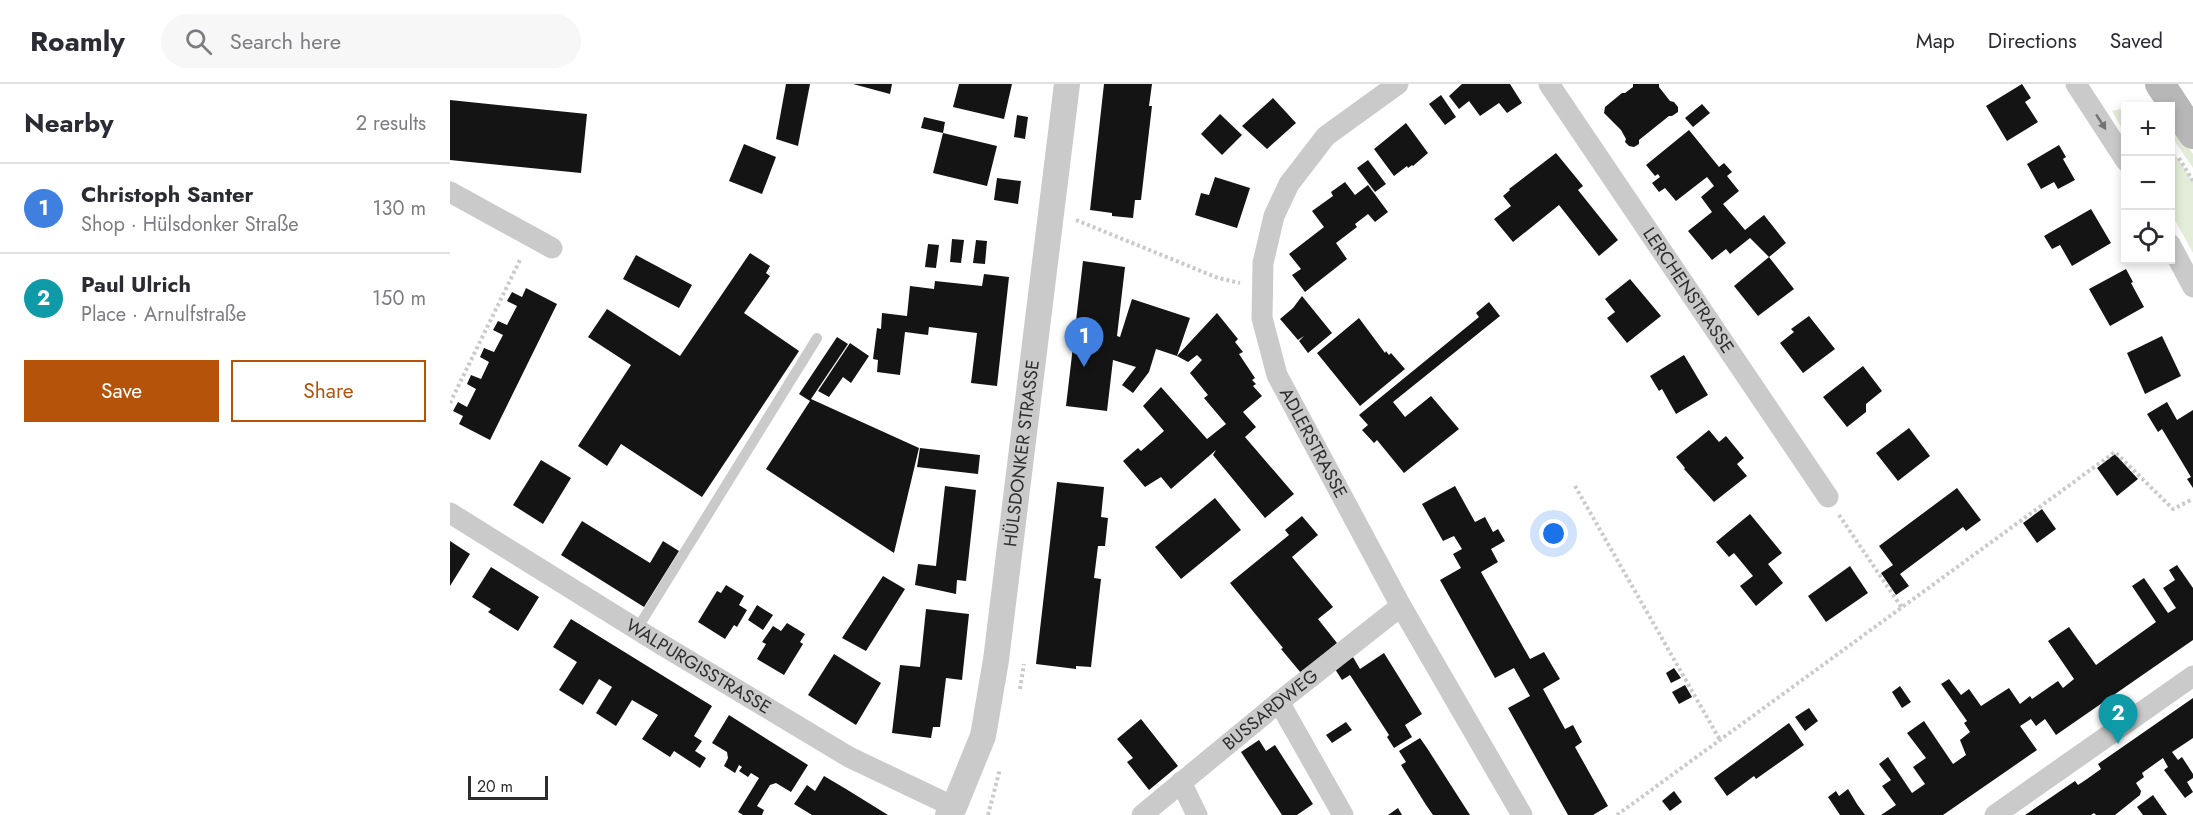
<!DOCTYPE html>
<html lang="en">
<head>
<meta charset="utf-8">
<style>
	:root { --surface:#fff; --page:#f7f7f7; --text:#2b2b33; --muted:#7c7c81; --line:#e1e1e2; --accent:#b45309 }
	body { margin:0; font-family:Jost,sans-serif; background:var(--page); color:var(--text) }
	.controls { position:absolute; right:18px; top:18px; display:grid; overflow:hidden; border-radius:0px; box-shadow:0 3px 9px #0003 }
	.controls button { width:54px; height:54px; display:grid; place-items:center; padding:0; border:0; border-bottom:2px solid var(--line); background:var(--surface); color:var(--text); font:30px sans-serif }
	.scale { position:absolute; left:18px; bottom:15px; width:80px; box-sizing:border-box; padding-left:6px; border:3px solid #2d2d2d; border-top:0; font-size:16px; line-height:21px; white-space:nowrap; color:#2d2d2d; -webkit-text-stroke:4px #fff; paint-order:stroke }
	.you { position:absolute; left:1104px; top:450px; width:21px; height:21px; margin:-15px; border:4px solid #fff; border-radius:50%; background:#1a73e8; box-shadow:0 0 0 9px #1a73e833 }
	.badge { display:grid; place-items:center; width:39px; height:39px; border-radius:50%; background:var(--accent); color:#fff; font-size:20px; font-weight:700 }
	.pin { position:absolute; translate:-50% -50px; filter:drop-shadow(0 2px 3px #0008) }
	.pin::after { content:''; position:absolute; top:32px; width:21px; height:18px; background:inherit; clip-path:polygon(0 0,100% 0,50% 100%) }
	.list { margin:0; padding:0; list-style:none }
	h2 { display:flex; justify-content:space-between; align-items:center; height:78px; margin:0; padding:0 24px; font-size:26px }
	h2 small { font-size:20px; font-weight:400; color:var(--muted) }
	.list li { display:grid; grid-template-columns:39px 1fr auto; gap:18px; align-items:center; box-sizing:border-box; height:90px; padding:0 24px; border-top:2px solid var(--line) }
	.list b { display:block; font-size:22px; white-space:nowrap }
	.list p { margin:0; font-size:20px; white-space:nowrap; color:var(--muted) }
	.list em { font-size:20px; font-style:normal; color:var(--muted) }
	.actions { display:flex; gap:12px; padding:18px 24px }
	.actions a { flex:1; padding:14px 0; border:2px solid var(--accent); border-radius:0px; text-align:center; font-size:21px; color:var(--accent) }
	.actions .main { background:var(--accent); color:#fff }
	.icon { flex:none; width:33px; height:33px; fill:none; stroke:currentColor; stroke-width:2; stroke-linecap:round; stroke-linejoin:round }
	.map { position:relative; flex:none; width:1743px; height:731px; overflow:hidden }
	header { display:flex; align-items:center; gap:36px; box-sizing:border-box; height:84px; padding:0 30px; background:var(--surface); border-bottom:2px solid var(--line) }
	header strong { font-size:28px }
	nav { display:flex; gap:33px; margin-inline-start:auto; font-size:21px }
	.search { width:420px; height:54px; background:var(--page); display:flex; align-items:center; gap:15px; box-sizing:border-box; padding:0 21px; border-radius:33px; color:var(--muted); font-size:22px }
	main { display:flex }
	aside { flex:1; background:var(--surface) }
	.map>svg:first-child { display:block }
	.green { fill:#e3ecd9 }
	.building { fill:#141414 }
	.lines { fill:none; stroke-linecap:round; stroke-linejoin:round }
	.path { stroke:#cacaca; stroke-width:4; stroke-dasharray:3 3; stroke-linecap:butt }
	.service { stroke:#cacaca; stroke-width:10 }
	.minor { stroke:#cacaca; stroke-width:21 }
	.tertiary { stroke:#cacaca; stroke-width:26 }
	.secondary { stroke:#b7b7b7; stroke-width:30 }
	.oneway { fill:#747474 }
	.labels { text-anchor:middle; stroke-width:6; stroke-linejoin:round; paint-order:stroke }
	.street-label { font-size:18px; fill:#2d2d2d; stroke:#fff }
</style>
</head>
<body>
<header>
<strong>Roamly</strong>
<div class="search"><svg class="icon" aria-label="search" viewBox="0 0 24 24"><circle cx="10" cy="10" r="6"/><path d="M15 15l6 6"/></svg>Search here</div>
<nav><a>Map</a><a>Directions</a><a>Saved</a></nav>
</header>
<main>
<aside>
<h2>Nearby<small>2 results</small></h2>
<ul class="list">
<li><span class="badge" style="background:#3f7fe0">1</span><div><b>Christoph Santer</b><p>Shop · Hülsdonker Straße</p></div><em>130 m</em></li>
<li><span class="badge" style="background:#0f9aa8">2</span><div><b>Paul Ulrich</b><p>Place · Arnulfstraße</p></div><em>150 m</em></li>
</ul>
<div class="actions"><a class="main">Save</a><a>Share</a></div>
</aside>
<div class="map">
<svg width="1743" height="731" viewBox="0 0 1743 731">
	<rect width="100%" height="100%" fill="#fff"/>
	<g class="green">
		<path d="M1675,24h1l-1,26 -13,-23z"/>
		<path d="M1720,38l23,32v14l-22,-32z"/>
		<path d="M1720,63l23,34v72l-22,-40z"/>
	</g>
	<g class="building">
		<path d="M336,0h24l-12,62 -22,-7z"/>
		<path d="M403,0h39l-2,10z"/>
		<path d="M509,0h53l-8,35 -51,-12z"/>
		<path d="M654,0h48l-3,22h3l-11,94h-6l-2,18 -21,-2v-3l-22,-3z"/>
		<path d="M1012,0h48l12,19 -15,10 -8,-10 -19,13 -11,-15 -10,8 -10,-13z"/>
		<path d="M1183,0h26v3l11,14 4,1 4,5v5l-6,4h-3l-30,24v4l-5,3 -5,-1 -4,-4 1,-3 -5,-9 -17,-17 1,-6 17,-14h3l8,-6z"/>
		<path d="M1572,0l9,14 -6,4 13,20 -31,19 -21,-35z"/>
		<path d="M991,11l15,22 -11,8 -16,-21z"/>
		<path d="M823,14l23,25 -29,26 -25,-23z"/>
		<path d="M0,16l137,14 -6,59 -131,-13z"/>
		<path d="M1252,20l8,9 -17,14 -8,-9z"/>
		<path d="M770,30l22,21 -20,20 -21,-21z"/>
		<path d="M567,31l11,2 -3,22 -11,-2z"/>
		<path d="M474,33l21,5 -2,11 -22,-5z"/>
		<path d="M956,39l22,30 -15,13 -1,-1 -4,3 -1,-2 -13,10 -20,-27z"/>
		<path d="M1239,46l30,37 5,-4 8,9 -5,4 12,15 -16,13 22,26 19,-15 22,28 -17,14 -19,-19 -20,16 -4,-5 -14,11 -24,-29 24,-19 -11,-15 13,-11 -7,-9 -31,24 -11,-13 -6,4 -7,-9 8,-6 -2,-3 -3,2 -9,-11z"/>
		<path d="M493,49l54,13 -10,40 -54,-13z"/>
		<path d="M294,60l32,13 -14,37 -33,-13z"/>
		<path d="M1609,61l7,12 -3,2 12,21 -17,9 -4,-7 -13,7 -14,-25z"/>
		<path d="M1106,69l27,33 -5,4 40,50 -19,16 -40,-51 -46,37 -19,-23 17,-13 -8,-10 7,-6 -1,-1z"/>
		<path d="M918,76l18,24 -11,8 -18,-24z"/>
		<path d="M765,93l35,11 -13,40 -42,-13 6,-22 8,2z"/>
		<path d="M547,94l24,3 -3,23 -24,-4z"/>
		<path d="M895,98l10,13 13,-10 20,27 -13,10 -7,-8 -13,10 2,3 -21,16 11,16 -42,33 -13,-17 9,-6 -12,-15 35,-27 -12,-16 21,-15 -2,-4z"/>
		<path d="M1641,125l20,34 -39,23 -12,-21 -8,4 -8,-13z"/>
		<path d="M502,155l12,1 -3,23 -11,-1z"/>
		<path d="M526,156l11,1 -2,23 -12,-1z"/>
		<path d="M478,160l11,1 -3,23 -11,-1z"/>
		<path d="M300,169l20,13 -4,7 4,3 -26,37 55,38 -97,146 -81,-53 -14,22 -29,-20 53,-81 -43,-28 19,-28 73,47z"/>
		<path d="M186,171l56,30 -13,23 -56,-29z"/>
		<path d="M1319,173l25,32 -36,27 -24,-30z"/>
		<path d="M633,177l42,6 -8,69 3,1 12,-38 58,19 -13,38 -21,-7 -7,23 -16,21 -11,-8 14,-18 -23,-7 -6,51 -41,-5z"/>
		<path d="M1676,185l7,13 -2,1 13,24 -34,19 -21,-37z"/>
		<path d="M534,190l25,3 -12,109 -26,-3 6,-50 -48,-6 -1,8 -23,-3 -5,43 -23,-3 1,-12 -5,-1 4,-31 4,1 1,-16 25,3 3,-30 24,3 1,-8 47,5z"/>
		<path d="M1180,195l31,37 -34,27 -20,-25 8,-6 -10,-13z"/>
		<path d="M76,204l31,16 -67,136 -31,-16 4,-8 -10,-5 5,-9 9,5 9,-18 -9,-5 4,-9 10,4 8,-17 -9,-5 4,-9 10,4 9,-17 -10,-5 5,-9 9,4 10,-19 -10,-5 5,-9 10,5z"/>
		<path d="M852,212l30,37 -24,20 -9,-12 5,-5 -6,4 -18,-21 13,-11z"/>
		<path d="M1039,218l11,14 -107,86 12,15 26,-21 28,33 -55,44 -27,-33 -3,3 -12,-13 6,-5 -9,-10 120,-98 -3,-4z"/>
		<path d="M767,229l21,26 -3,3 8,10 -4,2 16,24 -3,2 4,4 -3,2 9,10 -19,16 13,15 -11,10 49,57 -29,24 -52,-63 3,-5 -45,39 -10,-12 -16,10 -22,-26 15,-13 3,3 23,-20 -21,-25 18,-19 46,52 19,-15 -22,-26 4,-3 -18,-22 12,-13 -5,-5 -9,7 -11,-6z"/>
		<path d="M1359,232l26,33 -32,24 -23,-30 14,-11 -3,-3z"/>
		<path d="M909,234l26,35 1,-2 3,4 2,-2 14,16 -45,37 -43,-53z"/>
		<path d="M1712,252l19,40 -36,18 -18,-41z"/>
		<path d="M387,253l11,7 -37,55 108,49 -25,105 -128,-84 44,-68 -11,-7z"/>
		<path d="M400,259l19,13 -18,27 -8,-6 -14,20 -11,-6z"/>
		<path d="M1234,271l24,40 -32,19 -14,-25 -3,2 -9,-15z"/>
		<path d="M1413,282l19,25 -16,13v8l-19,15 -24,-30z"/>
		<path d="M1717,318l10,18 16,-10v78l-6,-9 4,-2 -29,-48 -4,3 -11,-18z"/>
		<path d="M1459,344l21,28 -32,25 -22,-28z"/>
		<path d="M1259,346l10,12 7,-6 18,22 -7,6 10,12 -33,26 -30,-33 1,-1 -9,-11z"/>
		<path d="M470,364l60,7 -2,19 -61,-7z"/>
		<path d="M1665,370l23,25 -21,17 -20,-28z"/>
		<path d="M91,376l30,18 -28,46 -30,-19z"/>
		<path d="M607,398l47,5 -3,30 7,1 -3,28h-7l-4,32 7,1 -10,88 -15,-1v3l-40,-5z"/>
		<path d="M495,402l31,4 -10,91 -9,-1 -1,14 -41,-9 3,-21 18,2z"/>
		<path d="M1005,402l20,36 10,-5 8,15 5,-3 7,12 -14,8 7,13 -17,10 49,87 14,-7 16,27 -17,10 22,40 8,-4 9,17 -7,5 33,59 -15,9h-25l-60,-107 22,-12 -16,-28 -19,10 -55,-98 21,-12 -8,-14 9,-5 -8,-13 -11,5 -21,-37z"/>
		<path d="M1507,404l24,32 -15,11 -3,-4 -63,47 9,12 -13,9 -15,-22 12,-8 -14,-19z"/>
		<path d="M765,414l26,32 -60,49 -26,-32z"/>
		<path d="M1592,425l14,20 -19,14 -14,-20z"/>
		<path d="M1300,430l32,39 -14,11 15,19 -27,23 -16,-20 13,-10 -19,-23 -5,4 -13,-15z"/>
		<path d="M852,432l16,19 -26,22 41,50 -15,12 19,24 -36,30 -20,-24 2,-1 -53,-65 59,-48 -4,-5z"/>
		<path d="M132,437l68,42 13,-22 16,10 -35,56 -83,-52z"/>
		<path d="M0,457l20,13 -20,32z"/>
		<path d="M1727,481l16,23v52l-137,95 -11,-16 -9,7 -5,-7 -11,7 17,24 -94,65h-62l15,-10 -14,-19 9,-6 -12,-16 9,-7 24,36 13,-9 -12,-17 13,-9 -19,-25 17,-12 29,43 13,-9 -6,-15 10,-8 -6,-9 3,-2 -26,-37 8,-5 12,16 8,-6 12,17 28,-18 11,16 10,-8 2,3 26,-18 5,7 11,-9 -26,-38 21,-14 27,38 60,-43 -24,-36 12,-8 24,35 8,-5 -13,-20 12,-8 -6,-10z"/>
		<path d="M1400,482l18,27 -42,29 -18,-26z"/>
		<path d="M41,483l48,30 -21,34 -30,-19 3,-3 -19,-12z"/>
		<path d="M433,492l22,13 -39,62 -24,-13z"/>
		<path d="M276,501l18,11 -5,9 8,5 -10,17 -3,-2 -9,14 -27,-17 19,-31 4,2z"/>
		<path d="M307,521l16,10 -10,15 -15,-10z"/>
		<path d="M476,525l43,5 -7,66 -16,-2 -6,49h-7l-2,11 -39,-5 8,-68 20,2z"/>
		<path d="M121,535l141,87 -18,30 8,5 -7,10 11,7 -6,10 -26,-17 -4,6 -28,-18 16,-24 -26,-15 -16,26 -20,-13 16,-26 -13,-8 -16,26 -24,-15 18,-28 -24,-15z"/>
		<path d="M337,539l18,11 -5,8 3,2 -19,31 -27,-16 9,-15 -4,-2 11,-16 8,5z"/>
		<path d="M934,569l38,61 -17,11 7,12 -18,11 -7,-11 2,-2 -39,-60 -8,5 -7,-11 18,-12 7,12z"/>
		<path d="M384,570l47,29 -25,42 -48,-30z"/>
		<path d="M1224,584l7,10 -10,5 -5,-10z"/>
		<path d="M1235,601l7,12 -13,7 -7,-12z"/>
		<path d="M1450,602l11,16 -9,6 -10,-16z"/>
		<path d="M1743,614v40l-21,14 6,8 4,-3 11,17v4l-6,4 6,10 -8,6 -21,-28 4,-3 -5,-9 -21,15 2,4 -8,6 5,8 -1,4 -25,20h-19l-2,-2 -3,2h-66l50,-34 3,4 9,-6 14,-10 -3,-5z"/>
		<path d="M1359,624l9,13 -13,10 -10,-14z"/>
		<path d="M279,631l79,50 -17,27 -15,-9 -6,2 -13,21 7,4 -2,5h-19l-5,-3 21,-34 -8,-5 -3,4 -9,-6 3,-4 -3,-2 -4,8 -11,-7 4,-8 -1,-6 -15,-9z"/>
		<path d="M691,635l37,47 -29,24 -22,-28 6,-4 -16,-19z"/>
		<path d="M896,638l6,8 -20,13 -6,-8z"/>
		<path d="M1339,639l15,22 -48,34 -2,-3 -27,20 -13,-18z"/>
		<path d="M970,654l7,10 43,67h-37l-7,-10 -25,-40 5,-3 -7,-11z"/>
		<path d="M809,656l7,11 9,-6 38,59 -16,11h-15l-41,-63z"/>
		<path d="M374,692l22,13 42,26h-76l-18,-11 13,-19 8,6z"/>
		<path d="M1398,705l9,15 8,11h-25l-12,-18 8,-6 3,5z"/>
		<path d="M1224,707l8,11 -12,9 -8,-10z"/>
		<path d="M1703,711l14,20h-24l-6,-8z"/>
		<path d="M948,724l4,7h-14z"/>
	</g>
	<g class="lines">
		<g class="path">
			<path d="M1729,74l14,23"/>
			<path d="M626,136l142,58 22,5"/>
			<path d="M0,319l71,-145"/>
			<path d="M1125,402l145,254"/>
			<path d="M1389,431l63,93"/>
			<path d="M570,605l4,-25"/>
			<path d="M538,731l12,-46"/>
			<path d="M1167,731l498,-363 58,57 20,-10"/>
		</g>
		<path class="service" d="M187,545l180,-291"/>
		<g class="minor">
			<path id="s1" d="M948,0l-72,52 -37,48 -15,32 -11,47 -1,55 15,57 124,231 121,209"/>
			<path id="s2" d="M1099,0l279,413"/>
			<path d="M1626,0l50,77"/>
			<path d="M0,108l102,56"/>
			<path d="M1720,160l23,43"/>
			<path id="s3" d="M0,429l209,130 190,114 105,50"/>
			<path d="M829,618l64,113"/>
			<path d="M731,698l16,33"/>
			<path id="s4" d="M692,731l137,-113 122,-96"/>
			<path d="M1545,731l198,-139"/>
		</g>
		<path class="tertiary" id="s5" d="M498,731l6,-8 29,-71 13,-76 71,-576"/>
		<path class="secondary" d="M1710,0l33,50"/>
	</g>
	<defs><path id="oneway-solid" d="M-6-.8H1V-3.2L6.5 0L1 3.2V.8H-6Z" transform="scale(1.5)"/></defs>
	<use class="oneway" href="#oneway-solid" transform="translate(1651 38) rotate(57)"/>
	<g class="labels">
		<g class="street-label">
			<text dy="6" stroke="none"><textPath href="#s2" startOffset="249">LERCHENSTRASSE</textPath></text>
			<text dy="6" stroke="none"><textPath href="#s1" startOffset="424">ADLERSTRASSE</textPath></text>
			<text dy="6" stroke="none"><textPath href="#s5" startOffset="372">HÜLSDONKER STRASSE</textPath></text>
			<text dy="6" stroke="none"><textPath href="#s3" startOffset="292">WALPURGISSTRASSE</textPath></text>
			<text dy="6" stroke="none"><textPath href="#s4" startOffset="166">BUSSARDWEG</textPath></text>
		</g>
	</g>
</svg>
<div class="controls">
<button>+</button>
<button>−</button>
<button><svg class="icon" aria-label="locate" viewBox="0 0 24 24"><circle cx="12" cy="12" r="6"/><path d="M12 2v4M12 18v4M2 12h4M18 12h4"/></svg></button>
</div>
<div class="scale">20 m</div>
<div class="you"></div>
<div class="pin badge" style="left:634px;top:283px;background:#3f7fe0">1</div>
<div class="pin badge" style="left:1668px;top:660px;background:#0f9aa8">2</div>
</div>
</main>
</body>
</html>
